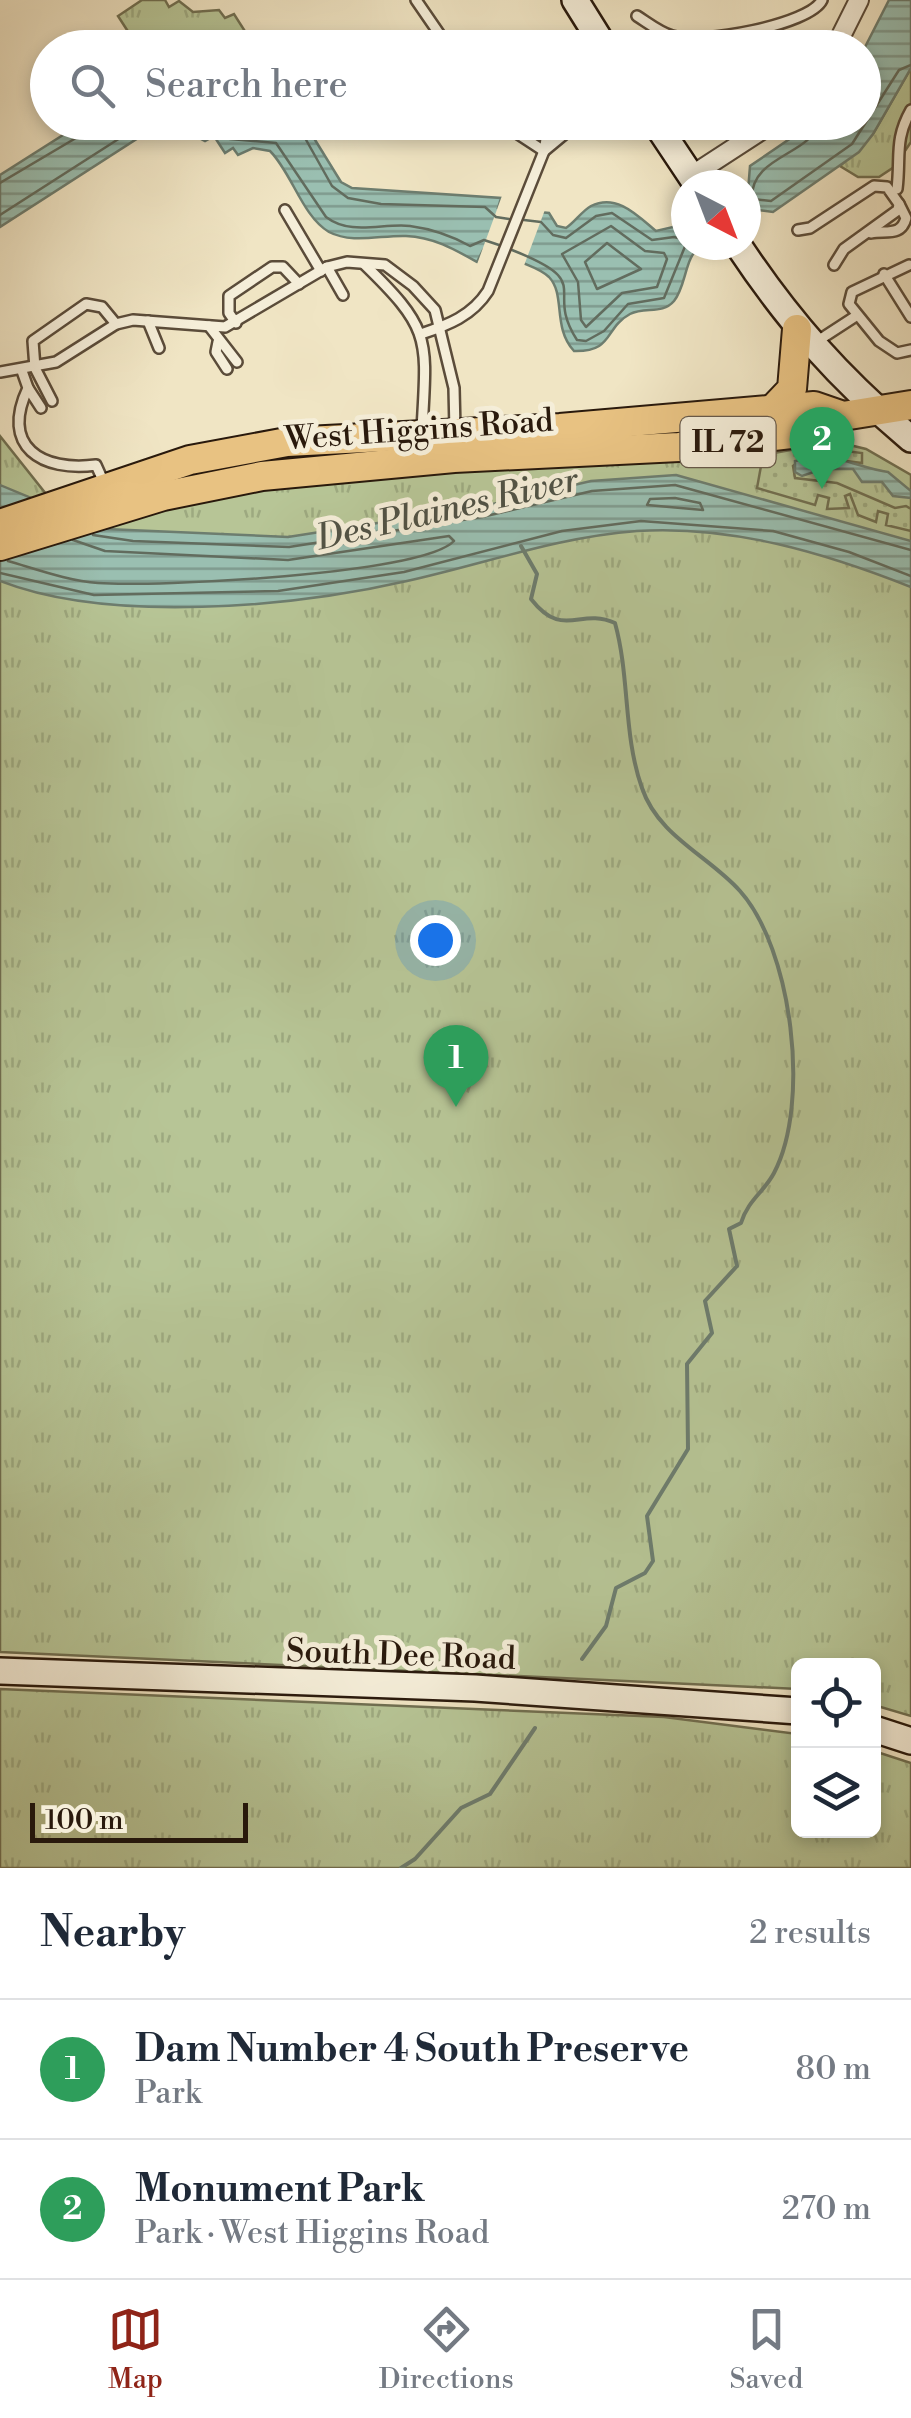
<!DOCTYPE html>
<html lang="en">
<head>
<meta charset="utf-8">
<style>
	:root { --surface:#fff; --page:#f2f2f3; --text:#1f2937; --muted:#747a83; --line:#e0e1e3; --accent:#8f2418 }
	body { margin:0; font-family:"Libre Bodoni",serif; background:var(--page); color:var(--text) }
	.controls { position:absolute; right:30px; bottom:30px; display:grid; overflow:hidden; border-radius:15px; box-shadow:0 5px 15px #0003 }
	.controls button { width:90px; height:90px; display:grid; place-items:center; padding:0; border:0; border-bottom:2px solid var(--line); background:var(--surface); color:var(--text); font:50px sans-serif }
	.compass { position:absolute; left:671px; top:170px; width:90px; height:90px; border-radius:50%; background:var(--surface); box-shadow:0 5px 15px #0003; rotate:138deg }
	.scale { position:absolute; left:30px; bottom:25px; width:218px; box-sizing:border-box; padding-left:10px; border:5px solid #29190c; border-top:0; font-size:28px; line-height:35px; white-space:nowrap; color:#29190c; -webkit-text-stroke:8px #f5eed9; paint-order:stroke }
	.you { position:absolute; left:435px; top:940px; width:35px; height:35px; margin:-25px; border:8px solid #fff; border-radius:50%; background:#1a73e8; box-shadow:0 0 0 15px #1a73e833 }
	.badge { display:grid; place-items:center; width:65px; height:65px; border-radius:50%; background:var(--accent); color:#fff; font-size:32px; font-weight:700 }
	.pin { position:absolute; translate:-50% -82px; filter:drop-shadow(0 2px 5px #0008) }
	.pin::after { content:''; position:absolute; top:52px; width:35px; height:30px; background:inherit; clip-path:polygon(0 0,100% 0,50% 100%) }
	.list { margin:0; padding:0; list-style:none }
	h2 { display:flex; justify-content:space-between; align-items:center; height:130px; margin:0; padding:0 40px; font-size:42px }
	h2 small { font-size:32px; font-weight:400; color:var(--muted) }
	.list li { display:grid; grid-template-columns:65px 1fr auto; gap:30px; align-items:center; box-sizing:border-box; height:140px; padding:0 40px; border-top:2px solid var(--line) }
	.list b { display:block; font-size:38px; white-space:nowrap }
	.list p { margin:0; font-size:32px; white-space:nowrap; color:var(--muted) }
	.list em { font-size:32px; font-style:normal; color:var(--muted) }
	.icon { flex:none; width:55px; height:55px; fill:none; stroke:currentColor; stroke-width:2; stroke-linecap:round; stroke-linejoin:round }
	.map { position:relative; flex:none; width:911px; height:1868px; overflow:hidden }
	.search { position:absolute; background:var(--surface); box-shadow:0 5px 15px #0003; left:30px; right:30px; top:30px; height:110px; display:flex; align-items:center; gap:25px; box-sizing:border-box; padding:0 35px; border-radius:55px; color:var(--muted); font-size:38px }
	.sheet { height:410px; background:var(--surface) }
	nav { display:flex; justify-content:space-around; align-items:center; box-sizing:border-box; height:140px; border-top:2px solid var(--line); background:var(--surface); font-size:28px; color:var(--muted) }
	nav a { display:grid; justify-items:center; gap:5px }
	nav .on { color:var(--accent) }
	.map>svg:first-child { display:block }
	.park { fill:url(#park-tufts); stroke:#706f51; stroke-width:2.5 }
	.garden { fill:url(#garden-dots); stroke:#706f51; stroke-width:2.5 }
	.water { fill:url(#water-rules); stroke:#6d7d6f; stroke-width:2.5 }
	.pier { fill:#f0e5c4 }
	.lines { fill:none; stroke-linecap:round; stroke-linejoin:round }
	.shore { stroke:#626c5e; stroke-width:2.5 }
	.stream { stroke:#6d7d6f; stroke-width:4 }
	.lane-casing { stroke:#5b4c3a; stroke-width:14 }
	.street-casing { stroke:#5b4c3a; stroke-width:22 }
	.secondary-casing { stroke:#29190c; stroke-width:30 }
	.primary-casing { stroke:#29190c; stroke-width:32 }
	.lane { stroke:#f5eed9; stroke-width:9 }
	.street { stroke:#f5eed9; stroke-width:18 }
	.secondary { stroke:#f5eed9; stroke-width:25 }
	.primary { stroke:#e8c282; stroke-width:28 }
	.labels { text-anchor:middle; stroke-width:10; stroke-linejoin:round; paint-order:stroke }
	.shield { fill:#f5eed9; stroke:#66594a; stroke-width:2.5 }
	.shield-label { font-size:30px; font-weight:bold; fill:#29190c }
	.street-label { font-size:32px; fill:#29190c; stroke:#f5eed9 }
	.water-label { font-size:35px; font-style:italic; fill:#515346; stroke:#f5eed9 }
</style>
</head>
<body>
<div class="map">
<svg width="911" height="1868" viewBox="0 0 911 1868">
	<defs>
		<pattern id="park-tufts" width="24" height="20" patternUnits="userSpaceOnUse" patternTransform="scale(2.5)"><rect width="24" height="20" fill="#b7c596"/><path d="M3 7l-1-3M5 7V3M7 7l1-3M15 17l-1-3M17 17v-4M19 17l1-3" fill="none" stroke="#9da980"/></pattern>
		<pattern id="garden-dots" width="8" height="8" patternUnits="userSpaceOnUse" patternTransform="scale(2.5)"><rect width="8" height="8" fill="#b7c596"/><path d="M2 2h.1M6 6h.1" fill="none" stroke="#9da980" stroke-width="1.8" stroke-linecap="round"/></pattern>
		<pattern id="water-rules" width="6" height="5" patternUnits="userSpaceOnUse" patternTransform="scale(2.5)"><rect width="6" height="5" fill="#9abfb1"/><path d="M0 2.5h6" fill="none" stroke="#7e9a8e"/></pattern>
	</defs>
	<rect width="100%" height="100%" fill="#f0e5c4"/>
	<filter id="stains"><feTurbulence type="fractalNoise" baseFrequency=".002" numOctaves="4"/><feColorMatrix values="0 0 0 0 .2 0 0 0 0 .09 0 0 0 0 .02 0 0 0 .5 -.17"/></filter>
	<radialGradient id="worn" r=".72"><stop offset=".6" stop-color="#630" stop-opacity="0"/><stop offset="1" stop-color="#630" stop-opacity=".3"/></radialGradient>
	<g class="park">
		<path d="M142,0h23l4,7 10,-6 14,11 26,-2 6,8 9,-4 21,33h-117l-20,-31z"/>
		<path d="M911,68v74l-17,25 -15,10h-21l-18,-11 33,-32z"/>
		<path d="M0,436l46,58 -46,16z"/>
		<path d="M833,441l33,8 45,26v1241l-37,-11v-39h-76v23l-798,-37v-1090l152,-51 105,-25z"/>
		<path d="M0,1689l664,28 134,17v96h76v-79l37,12v105h-911z"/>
	</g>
	<g class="garden">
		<path d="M812,447l50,6v10l-48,-6z"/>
		<path d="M796,449l4,11 -7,6 2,12 42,5 58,25 11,-2 5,3v22l-25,-6 2,-11 -10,-3 -2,11 -18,-7 -8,-21 -5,2 4,12 -22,1 2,-11 -11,-3 -3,10 -58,-17 6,-33z"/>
	</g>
	<g class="water">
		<path d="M889,0h22v68l-38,66 -14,18 -86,60 -15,-2 -12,7 4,-51 63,-43 51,-1v-73z"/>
		<path d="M304,122l37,60 11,6 149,10 -3,10 51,5 8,13 9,2c9,-6 16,-17 25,-22 26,-13 47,10 65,25l30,-7v21h16c-18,11 -15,40 -28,56 -12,14 -29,5 -44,13 -26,14 -16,38 -56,37 -22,-24 -8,-56 -25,-74 -14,-13 -48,-20 -66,-27l-6,12c-23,-13 -44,-25 -71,-26 -25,-1 -54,8 -77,-4 -27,-16 -37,-59 -59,-81l-17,-3 -15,7 -5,-7 -8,5 -11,-17 -9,5 -21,-11 -18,2 -6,-8 -160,103v-52l82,-52z"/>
		<path d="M817,457c27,0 47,12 71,15l23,19v7l-18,-2 -11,-14h-20l-9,-13h-30l-21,7 -7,-4v-11z"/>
		<path d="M676,475l235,66v46c-86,-34 -179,-62 -274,-56 -80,6 -153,33 -230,50 -114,26 -297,43 -407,0v-96l106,44 182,8 192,-30 111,-26z"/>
	</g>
	<path class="pier" d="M503,193l1,10 42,4 -24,64 -37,-15 -9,11z"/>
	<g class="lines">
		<g class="shore">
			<path d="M193,122l26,6 11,11 46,4 50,74c25,19 56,6 84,9 23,3 40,9 60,20l14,-6 15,5"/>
			<path d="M296,122l36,64 16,12 33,6 104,3 11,10 13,2"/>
			<path d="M818,122c-5,33 -68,33 -66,77l19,2 81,-57 47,-74 12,-5"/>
			<path d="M0,183l81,-48 5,-13"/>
			<path d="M0,215l145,-93"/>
			<path d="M524,220l17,2 12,13 13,3 30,-22 16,-3 40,27 22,-3 12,3"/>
			<path d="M611,226l34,25 19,2 3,6 -10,28 -35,6 -36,34 -5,-7 -3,-38 -16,-28z"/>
			<path d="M607,243l34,26 -44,20 -12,-27z"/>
			<path d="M512,250c86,34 31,38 65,90l9,1 18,-10 24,-27 36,-6 22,-54"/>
			<path d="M675,498l25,5 3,7 -56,-5 3,-6z"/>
			<path d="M93,535l40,6 156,6 193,-30 110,-26 83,-6 236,65"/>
			<path d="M8,561c28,8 61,20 90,22 56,4 323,-8 356,-42l-5,-5 -161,24 -183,-9 -32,-11"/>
			<path d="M0,573l94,22 184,-4 126,-19 158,-41 79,-10 132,10 76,21 62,24"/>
		</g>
		<g class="stream">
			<path d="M521,546l16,28 -6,25c32,41 48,8 84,24 15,54 8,112 27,165 16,48 67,68 98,103 52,58 71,212 34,282 -10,19 -26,27 -33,50l-12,6 8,37 -32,35 7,32 -25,31 1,85 -41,67 6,45 -8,12 -29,15 -10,38 -24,33"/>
			<path d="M401,1868l14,-9 46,-51 29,-14 45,-66"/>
		</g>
		<defs>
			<g id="lane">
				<path d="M416,0l33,48"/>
				<path d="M637,16c11,7 22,16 35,20 27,9 138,-11 150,-36"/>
				<path d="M500,122l44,29"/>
				<path d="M544,151l35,-29"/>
				<path d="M897,189c4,-33 -3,-49 14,-79"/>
				<path d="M285,210l36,61"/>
				<path d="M798,230l12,-2 64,-42 13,1 12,17 -1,6 -54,39 -10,16"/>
				<path d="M871,233c15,-3 30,4 35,-15l-7,-14"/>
				<path d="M364,264c68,66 63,74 58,165"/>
				<path d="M909,265l-57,27 -3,12 30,37 18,12 14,-3"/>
				<path d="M327,267l16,28"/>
				<path d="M884,274l27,43"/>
				<path d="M148,321l11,27"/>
				<path d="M236,323l-7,-10v-17l43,-29h11l16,17"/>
				<path d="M209,326l28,36"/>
				<path d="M421,334c27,-9 51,-18 67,-43l56,-140 5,-29"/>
				<path d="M218,342l-2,10 11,17"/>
				<path d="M816,342l40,-26"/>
				<path d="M22,371l6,17c-28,59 14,84 68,77l9,20"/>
				<path d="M0,372l56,-10 60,-38 17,-4 92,7 102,-60 20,-5 38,3 28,21 22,24 19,78 1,42"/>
				<path d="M28,388l13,20"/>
				<path d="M52,401l-17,-33 -2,-27 53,-37 16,3 14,17"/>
			</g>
			<g id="street">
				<path d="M835,48l24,-48"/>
				<path d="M691,176l83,-54"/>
			</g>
			<g id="secondary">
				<path d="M575,0l30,48"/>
				<path d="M655,122l42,63"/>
				<path d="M738,245c51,77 102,134 173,194"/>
				<path d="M0,1671l475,17 323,23"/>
				<path d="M874,1729l37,12"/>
			</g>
			<g id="primary">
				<path d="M772,410l20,-21 5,-60"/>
				<path d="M0,524l190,-64 97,-18 273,-14 254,-22 29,10 68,-11"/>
				<path d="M0,546l163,-50 99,-20 192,-18 225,-11 155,-18 9,-13"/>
			</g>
		</defs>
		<use href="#lane" class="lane-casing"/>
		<use href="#street" class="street-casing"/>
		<use href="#secondary" class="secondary-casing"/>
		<use href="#primary" class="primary-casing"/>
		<use href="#lane" class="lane"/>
		<use href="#street" class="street"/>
		<use href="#secondary" class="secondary"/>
		<use href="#primary" class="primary"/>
	</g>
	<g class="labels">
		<rect class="shield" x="680.5" y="417" width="95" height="50" rx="8"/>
		<g class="shield-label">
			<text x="728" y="452">IL 72</text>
		</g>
		<g class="street-label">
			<text transform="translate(419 429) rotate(-4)" y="11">West Higgins Road</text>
			<text transform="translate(401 1654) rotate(2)" y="11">South Dee Road</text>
		</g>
		<g class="water-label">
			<text transform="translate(447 508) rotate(-13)" y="12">Des Plaines River</text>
		</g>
	</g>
	<rect width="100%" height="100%" filter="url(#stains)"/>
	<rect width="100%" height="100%" fill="url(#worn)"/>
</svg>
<div class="controls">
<button><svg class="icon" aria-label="locate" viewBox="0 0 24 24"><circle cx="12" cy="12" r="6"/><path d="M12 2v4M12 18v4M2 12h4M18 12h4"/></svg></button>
<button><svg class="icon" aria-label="layers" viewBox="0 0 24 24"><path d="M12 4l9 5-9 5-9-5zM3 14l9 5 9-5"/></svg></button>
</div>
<svg class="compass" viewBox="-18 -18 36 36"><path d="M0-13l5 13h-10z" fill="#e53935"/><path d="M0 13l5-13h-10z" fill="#747a83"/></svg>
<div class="scale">100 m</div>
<div class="you"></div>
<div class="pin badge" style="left:456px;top:1107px;background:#2e9e5b">1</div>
<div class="pin badge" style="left:822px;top:489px;background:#2e9e5b">2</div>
<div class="search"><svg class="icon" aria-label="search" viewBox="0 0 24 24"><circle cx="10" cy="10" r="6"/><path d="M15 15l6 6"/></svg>Search here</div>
</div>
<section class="sheet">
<h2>Nearby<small>2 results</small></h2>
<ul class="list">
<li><span class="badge" style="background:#2e9e5b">1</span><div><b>Dam Number 4 South Preserve</b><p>Park</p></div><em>80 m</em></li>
<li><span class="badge" style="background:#2e9e5b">2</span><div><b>Monument Park</b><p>Park · West Higgins Road</p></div><em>270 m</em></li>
</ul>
</section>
<nav>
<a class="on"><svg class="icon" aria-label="map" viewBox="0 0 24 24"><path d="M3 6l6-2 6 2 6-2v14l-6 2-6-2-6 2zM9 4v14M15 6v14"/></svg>Map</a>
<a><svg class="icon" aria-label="directions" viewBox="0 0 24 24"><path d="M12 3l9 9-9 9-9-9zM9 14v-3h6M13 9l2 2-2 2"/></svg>Directions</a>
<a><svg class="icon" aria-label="saved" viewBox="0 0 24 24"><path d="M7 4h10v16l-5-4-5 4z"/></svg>Saved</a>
</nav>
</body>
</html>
